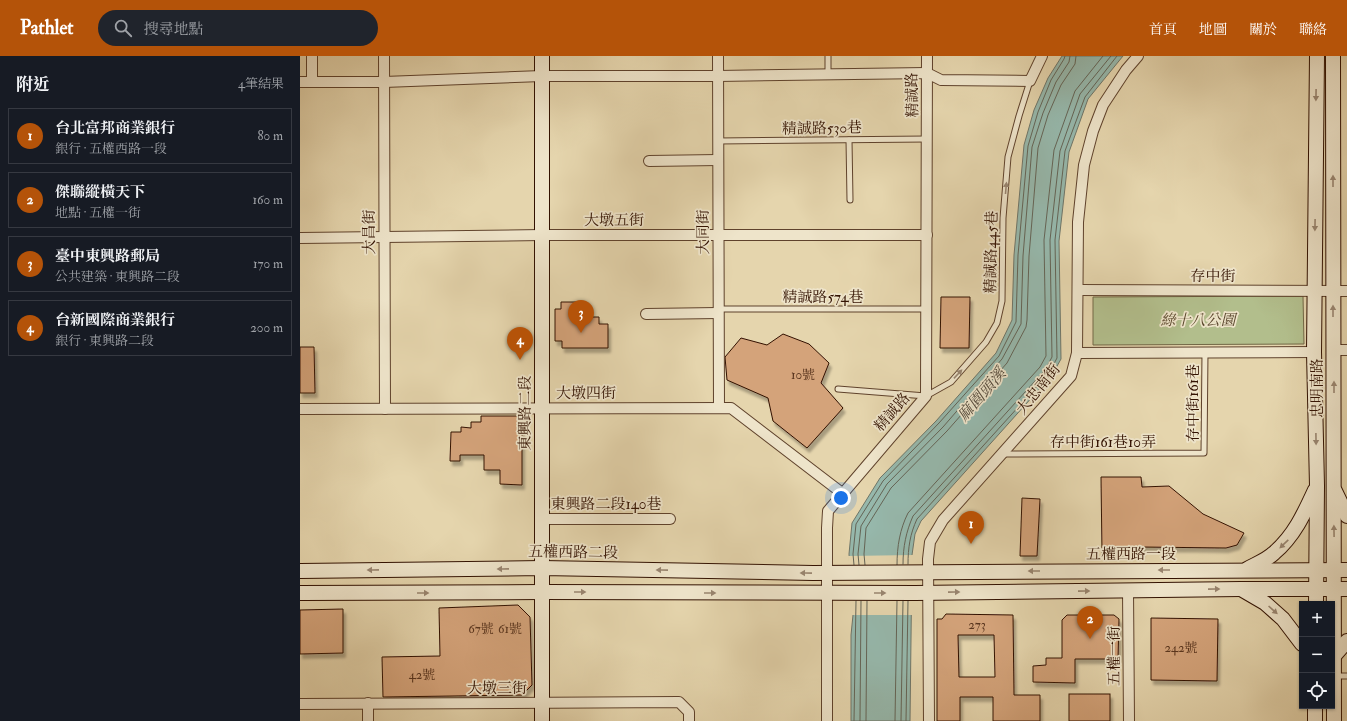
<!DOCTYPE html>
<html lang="zh-TW">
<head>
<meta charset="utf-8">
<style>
	:root { --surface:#171b24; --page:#20242c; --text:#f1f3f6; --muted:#9ea1a6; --line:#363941; --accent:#b45309 }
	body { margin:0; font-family:"IM FELL Double Pica","Noto Serif TC",serif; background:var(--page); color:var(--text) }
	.controls { position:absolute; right:12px; bottom:12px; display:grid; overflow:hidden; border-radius:0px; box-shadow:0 1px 3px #0004 }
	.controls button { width:36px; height:36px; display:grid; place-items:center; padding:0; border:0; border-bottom:1px solid var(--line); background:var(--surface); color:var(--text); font:20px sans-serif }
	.you { position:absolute; left:541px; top:442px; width:14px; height:14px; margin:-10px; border:3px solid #fff; border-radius:50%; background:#1a73e8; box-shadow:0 0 0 6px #1a73e833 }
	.badge { display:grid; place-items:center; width:26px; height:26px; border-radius:50%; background:var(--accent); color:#fff; font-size:13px; font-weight:700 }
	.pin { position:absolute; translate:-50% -33px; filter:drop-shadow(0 1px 2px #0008) }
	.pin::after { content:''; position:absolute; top:21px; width:14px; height:12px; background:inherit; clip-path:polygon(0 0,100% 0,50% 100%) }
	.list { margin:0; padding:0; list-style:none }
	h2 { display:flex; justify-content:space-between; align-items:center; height:52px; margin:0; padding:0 16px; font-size:17px }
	h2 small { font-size:13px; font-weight:400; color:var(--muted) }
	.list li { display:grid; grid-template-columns:26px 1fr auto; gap:12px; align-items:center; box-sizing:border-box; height:56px; margin:0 8px 8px; padding:0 8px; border:1px solid var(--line); border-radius:0px }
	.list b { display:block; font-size:15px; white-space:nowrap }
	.list p { margin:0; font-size:13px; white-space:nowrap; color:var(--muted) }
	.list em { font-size:13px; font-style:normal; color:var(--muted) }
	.icon { flex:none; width:22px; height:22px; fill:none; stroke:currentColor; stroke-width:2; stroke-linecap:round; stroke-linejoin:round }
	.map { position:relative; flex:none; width:1047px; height:665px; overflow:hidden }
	header { display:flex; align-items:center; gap:24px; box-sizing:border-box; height:56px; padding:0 20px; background:var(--accent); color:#fff }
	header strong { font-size:19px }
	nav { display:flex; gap:22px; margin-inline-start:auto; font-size:14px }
	.search { width:280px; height:36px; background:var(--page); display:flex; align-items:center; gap:10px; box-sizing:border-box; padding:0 14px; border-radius:22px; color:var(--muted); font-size:15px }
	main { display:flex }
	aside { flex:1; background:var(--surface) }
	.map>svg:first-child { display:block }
	.green { fill:#b2be8c; stroke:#726846 }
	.water { fill:#96b8ac; stroke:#6e7568 }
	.pier { fill:#e5d5ad }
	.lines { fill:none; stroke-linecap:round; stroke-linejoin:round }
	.shore { stroke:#646456; stroke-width:1 }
	.building { fill:#d4a37a; stroke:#321101; fill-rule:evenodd; filter:url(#shadow) }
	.lane-casing { stroke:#5f422c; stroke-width:7 }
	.street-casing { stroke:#5f422c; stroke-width:12 }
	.secondary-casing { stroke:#321101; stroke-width:16 }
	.lane { stroke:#eee4ca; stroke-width:5 }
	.street { stroke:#eee4ca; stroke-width:10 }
	.secondary { stroke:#eee4ca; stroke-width:14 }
	.oneway { fill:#998570 }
	.labels { text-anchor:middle; stroke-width:3.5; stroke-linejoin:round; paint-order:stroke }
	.number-label { font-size:13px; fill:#5a361f }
	.street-label { font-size:15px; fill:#321101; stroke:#eee4ca }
	.park-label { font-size:15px; font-style:italic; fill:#58452b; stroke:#eee4ca }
	.water-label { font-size:16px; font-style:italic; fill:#554b3d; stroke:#eee4ca }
</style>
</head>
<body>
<header>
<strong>Pathlet</strong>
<div class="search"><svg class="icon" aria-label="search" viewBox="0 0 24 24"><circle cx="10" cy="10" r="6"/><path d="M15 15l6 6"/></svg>搜尋地點</div>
<nav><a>首頁</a><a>地圖</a><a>關於</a><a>聯絡</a></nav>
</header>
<main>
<aside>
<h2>附近<small>4筆結果</small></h2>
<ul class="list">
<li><span class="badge">1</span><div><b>台北富邦商業銀行</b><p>銀行 · 五權西路一段</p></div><em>80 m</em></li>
<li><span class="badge">2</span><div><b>傑聯縱橫天下</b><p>地點 · 五權一街</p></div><em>160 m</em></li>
<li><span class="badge">3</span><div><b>臺中東興路郵局</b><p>公共建築 · 東興路二段</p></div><em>170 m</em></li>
<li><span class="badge">4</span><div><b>台新國際商業銀行</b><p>銀行 · 東興路二段</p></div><em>200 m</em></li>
</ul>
</aside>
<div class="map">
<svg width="1047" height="665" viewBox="0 0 1047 665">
	<defs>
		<filter id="shadow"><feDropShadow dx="2.5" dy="4.5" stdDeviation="1" flood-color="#0004"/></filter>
	</defs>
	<rect width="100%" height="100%" fill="#e5d5ad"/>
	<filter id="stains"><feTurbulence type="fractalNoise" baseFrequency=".005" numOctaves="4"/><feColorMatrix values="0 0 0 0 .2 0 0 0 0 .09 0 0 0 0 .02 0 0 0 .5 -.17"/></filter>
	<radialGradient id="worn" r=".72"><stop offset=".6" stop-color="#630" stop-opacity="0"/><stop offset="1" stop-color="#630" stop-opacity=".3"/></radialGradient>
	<path class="green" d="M1003,240l1,48 -211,1v-48z"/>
	<path class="water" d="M762,0h61l-35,43 -19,53 -10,89 2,118 -9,16 -131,146 -6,13 -3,21 -2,166h-59v-86l2,-20 -4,-61 3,-31 28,-45 56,-57 60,-68 16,-33 2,-65 10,-110 10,-35 14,-32z"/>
	<path class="pier" d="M613,499v60h-62l-3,-59z"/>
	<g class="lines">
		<g class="shore">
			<path d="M603,508c0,-17 3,-32 10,-48l132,-146 7,-13 -2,-117 10,-89 20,-57 31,-38"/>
			<path d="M608,508c0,-16 2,-30 9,-45l132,-146 8,-15 -2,-118 10,-89 20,-54 32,-41"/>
			<path d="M554,509l-1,-11 3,-30 27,-43 56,-58 60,-67 17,-34 2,-67 10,-109 10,-34 13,-32 13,-21 1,-3"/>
			<path d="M559,509l-1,-11 3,-28 26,-42 56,-57 59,-68 19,-35 2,-68 9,-109 11,-34 13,-31 13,-20 1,-6"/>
			<path d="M565,509l-1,-11 2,-26 25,-40 56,-57 60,-68 19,-36 1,-7 2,-64 9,-108 10,-33 13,-30 14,-21 1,-8"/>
			<path d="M597,509c0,-19 3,-36 11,-52l132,-146 6,-11 -2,-116 10,-90 21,-59 28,-35"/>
			<path d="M554,665l2,-120"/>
			<path d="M560,665l1,-120"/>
			<path d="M566,665l1,-120"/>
			<path d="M595,665l2,-120"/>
			<path d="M601,665l2,-120"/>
			<path d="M606,665l2,-120"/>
		</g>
	</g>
	<g class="building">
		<path d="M641,241h29l-1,51h-29z"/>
		<path d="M261,246h15v15h23v7h9v24h-46v-7h-7v-32h6z"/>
		<path d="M483,278l26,10 20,19 -8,20 22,25 -36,40 -34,-27 -5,-23 -41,-18 -2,-23 16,-19 26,7z"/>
		<path d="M0,291h14l1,46h-15z"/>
		<path d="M181,360h41v69l-22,-1v-14h-16v-15h-24v6h-10l1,-29h10v-5l10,1v-6h10z"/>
		<path d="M801,421h40l1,10 27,-1 34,28 41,19 -7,12 -11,3 -84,-1v5l-40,1z"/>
		<path d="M722,442l18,1 -3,57h-17z"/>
		<path d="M218,549l12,12 2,68 -10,10 -139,2 -1,-40 58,-1 -1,-48z"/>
		<path d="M43,553v44l-43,1v-44z"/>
		<path d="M646,558l67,1 1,80h26v26h-47v-24h-33v24h-23v-102h5zM658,579h36l1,42h-36z"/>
		<path d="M767,559h47l5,4 -1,40h-43v24l-42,-1v-16l13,-1v-7h16v-38z"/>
		<path d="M851,562l67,1 -1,62 -66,-1z"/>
		<rect x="769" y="638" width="41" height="27"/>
	</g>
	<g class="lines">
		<defs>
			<g id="lane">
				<path d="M528,18v-18"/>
				<path d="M549,84l1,60"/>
				<path d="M418,85l209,-2"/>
				<path d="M418,253h209"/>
				<path d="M538,333l88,7 25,-14 35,-40 11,-19 5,-22 1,-83 5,-61 11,-41 11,-35"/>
				<path d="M703,398l201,-1 1,-100"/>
				<path d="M1035,620h12"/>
			</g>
			<g id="street">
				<path d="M12,0v26"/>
				<path d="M84,0l1,353"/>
				<path d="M418,0l1,352"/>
				<path d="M0,26h84l158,-6h176l209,-3 14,7 89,1 12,-25"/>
				<path d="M349,105l69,-1"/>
				<path d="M0,182l242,-3h385"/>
				<path d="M778,234l269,1"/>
				<path d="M346,258l72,-1"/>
				<path d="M1034,294h13"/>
				<path d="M777,297l237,-1"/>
				<path d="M0,353l431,-1 111,85"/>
				<path d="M242,463h128"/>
				<path d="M828,534l1,131"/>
				<path d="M68,647v18"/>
				<path d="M0,648l379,-2 10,10v9"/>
				<path d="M527,665v-193l1,-17 98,-115 1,-340"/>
				<path d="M629,665l-1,-162 2,-17 13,-22 128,-144 6,-23 1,-131 6,-57 9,-34 10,-26 23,-35 12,-14"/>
			</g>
			<g id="secondary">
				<path d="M242,0v665"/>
				<path d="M1033,0l1,665"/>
				<path d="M1035,435l12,25"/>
				<path d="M947,513c9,-5 20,-9 27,-16 20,-17 30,-39 41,-63"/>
				<path d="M0,515l242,-3 271,5 534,-3"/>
				<path d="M941,533l24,14 18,16 19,25"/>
				<path d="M0,537l241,-1 374,1 326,-4h106"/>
				<path d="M1016,548l1,-118 -3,-134 3,-296"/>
				<path d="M1034,600l13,-15"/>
				<path d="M1015,650v15"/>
			</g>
		</defs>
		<use href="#lane" class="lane-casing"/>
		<use href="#street" class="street-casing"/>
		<use href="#secondary" class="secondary-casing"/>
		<use href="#lane" class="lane"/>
		<use href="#street" class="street"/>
		<use href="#secondary" class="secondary"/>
	</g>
	<defs><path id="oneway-solid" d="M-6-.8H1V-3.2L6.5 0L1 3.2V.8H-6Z"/></defs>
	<g class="oneway">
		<use href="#oneway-solid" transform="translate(1016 39) rotate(91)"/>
		<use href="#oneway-solid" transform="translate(1033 125) rotate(-90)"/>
		<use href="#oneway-solid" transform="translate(706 132) rotate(-85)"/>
		<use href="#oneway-solid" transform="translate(1015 169) rotate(91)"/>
		<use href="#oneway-solid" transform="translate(1033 255) rotate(-90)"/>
		<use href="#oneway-solid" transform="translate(658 318) rotate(-47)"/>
		<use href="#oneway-solid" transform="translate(1034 331) rotate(-90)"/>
		<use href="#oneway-solid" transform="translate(1016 383) rotate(89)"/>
		<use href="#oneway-solid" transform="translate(1034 475) rotate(-91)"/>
		<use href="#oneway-solid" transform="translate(984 488) rotate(136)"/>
		<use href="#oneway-solid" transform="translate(203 513) rotate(179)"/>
		<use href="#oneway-solid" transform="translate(73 514) rotate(179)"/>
		<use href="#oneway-solid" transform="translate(362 514) rotate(-179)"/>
		<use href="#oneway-solid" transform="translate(864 514) rotate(180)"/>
		<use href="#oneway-solid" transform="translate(734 515) rotate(180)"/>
		<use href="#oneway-solid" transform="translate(506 517) rotate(-179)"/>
		<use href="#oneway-solid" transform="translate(914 533) rotate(-1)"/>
		<use href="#oneway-solid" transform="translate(784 535) rotate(-1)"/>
		<use href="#oneway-solid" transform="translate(280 536)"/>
		<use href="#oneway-solid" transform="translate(654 536) rotate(-1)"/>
		<use href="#oneway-solid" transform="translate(123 537)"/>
		<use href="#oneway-solid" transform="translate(410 537)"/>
		<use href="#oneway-solid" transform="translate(580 537)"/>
		<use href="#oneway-solid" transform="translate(973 554) rotate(42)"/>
	</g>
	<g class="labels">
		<g class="number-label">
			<text x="503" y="323">10號</text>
			<text x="677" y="573">273</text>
			<text x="181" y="577">67號</text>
			<text x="210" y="577">61號</text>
			<text x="881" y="596">242號</text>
			<text x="122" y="623">42號</text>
		</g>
		<g class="street-label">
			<text transform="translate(612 39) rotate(-91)" y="5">精誠路</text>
			<text transform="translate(522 72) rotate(-1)" y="5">精誠路530巷</text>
			<text x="314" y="169">大墩五街</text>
			<text transform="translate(69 176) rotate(-90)" y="5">大昌街</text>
			<text transform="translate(403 176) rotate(-90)" y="5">大同街</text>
			<text transform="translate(691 196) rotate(-89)" y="5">精誠路445巷</text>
			<text x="913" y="225">存中街</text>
			<text x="523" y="246">精誠路574巷</text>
			<text transform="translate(1017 332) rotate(-90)" y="5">忠明南路</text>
			<text transform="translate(738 333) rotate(-51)" y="5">大忠南街</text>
			<text x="286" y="342">大墩四街</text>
			<text transform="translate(893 347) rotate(-90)" y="5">存中街161巷</text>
			<text transform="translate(592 356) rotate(-49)" y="5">精誠路</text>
			<text transform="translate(225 357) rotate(-90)" y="5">東興路二段</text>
			<text x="803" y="391">存中街161巷10弄</text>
			<text x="306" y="453">東興路二段140巷</text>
			<text transform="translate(273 496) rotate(1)" y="5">五權西路二段</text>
			<text x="831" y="503">五權西路一段</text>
			<text transform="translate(814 600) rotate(-90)" y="5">五權一街</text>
			<text x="197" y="637">大墩三街</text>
		</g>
		<g class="park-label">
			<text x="898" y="269">綠十八公園</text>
		</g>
		<g class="water-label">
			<text transform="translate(681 338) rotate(-49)" y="6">麻園頭溪</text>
		</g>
	</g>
	<rect width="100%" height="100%" filter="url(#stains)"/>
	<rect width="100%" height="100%" fill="url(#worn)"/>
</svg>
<div class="controls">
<button>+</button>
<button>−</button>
<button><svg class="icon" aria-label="locate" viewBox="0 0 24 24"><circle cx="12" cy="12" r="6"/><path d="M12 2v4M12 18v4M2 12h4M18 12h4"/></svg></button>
</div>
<div class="you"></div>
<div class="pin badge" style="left:671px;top:488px">1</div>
<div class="pin badge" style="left:790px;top:583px">2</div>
<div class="pin badge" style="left:281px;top:277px">3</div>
<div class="pin badge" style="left:220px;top:304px">4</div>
</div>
</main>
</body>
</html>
